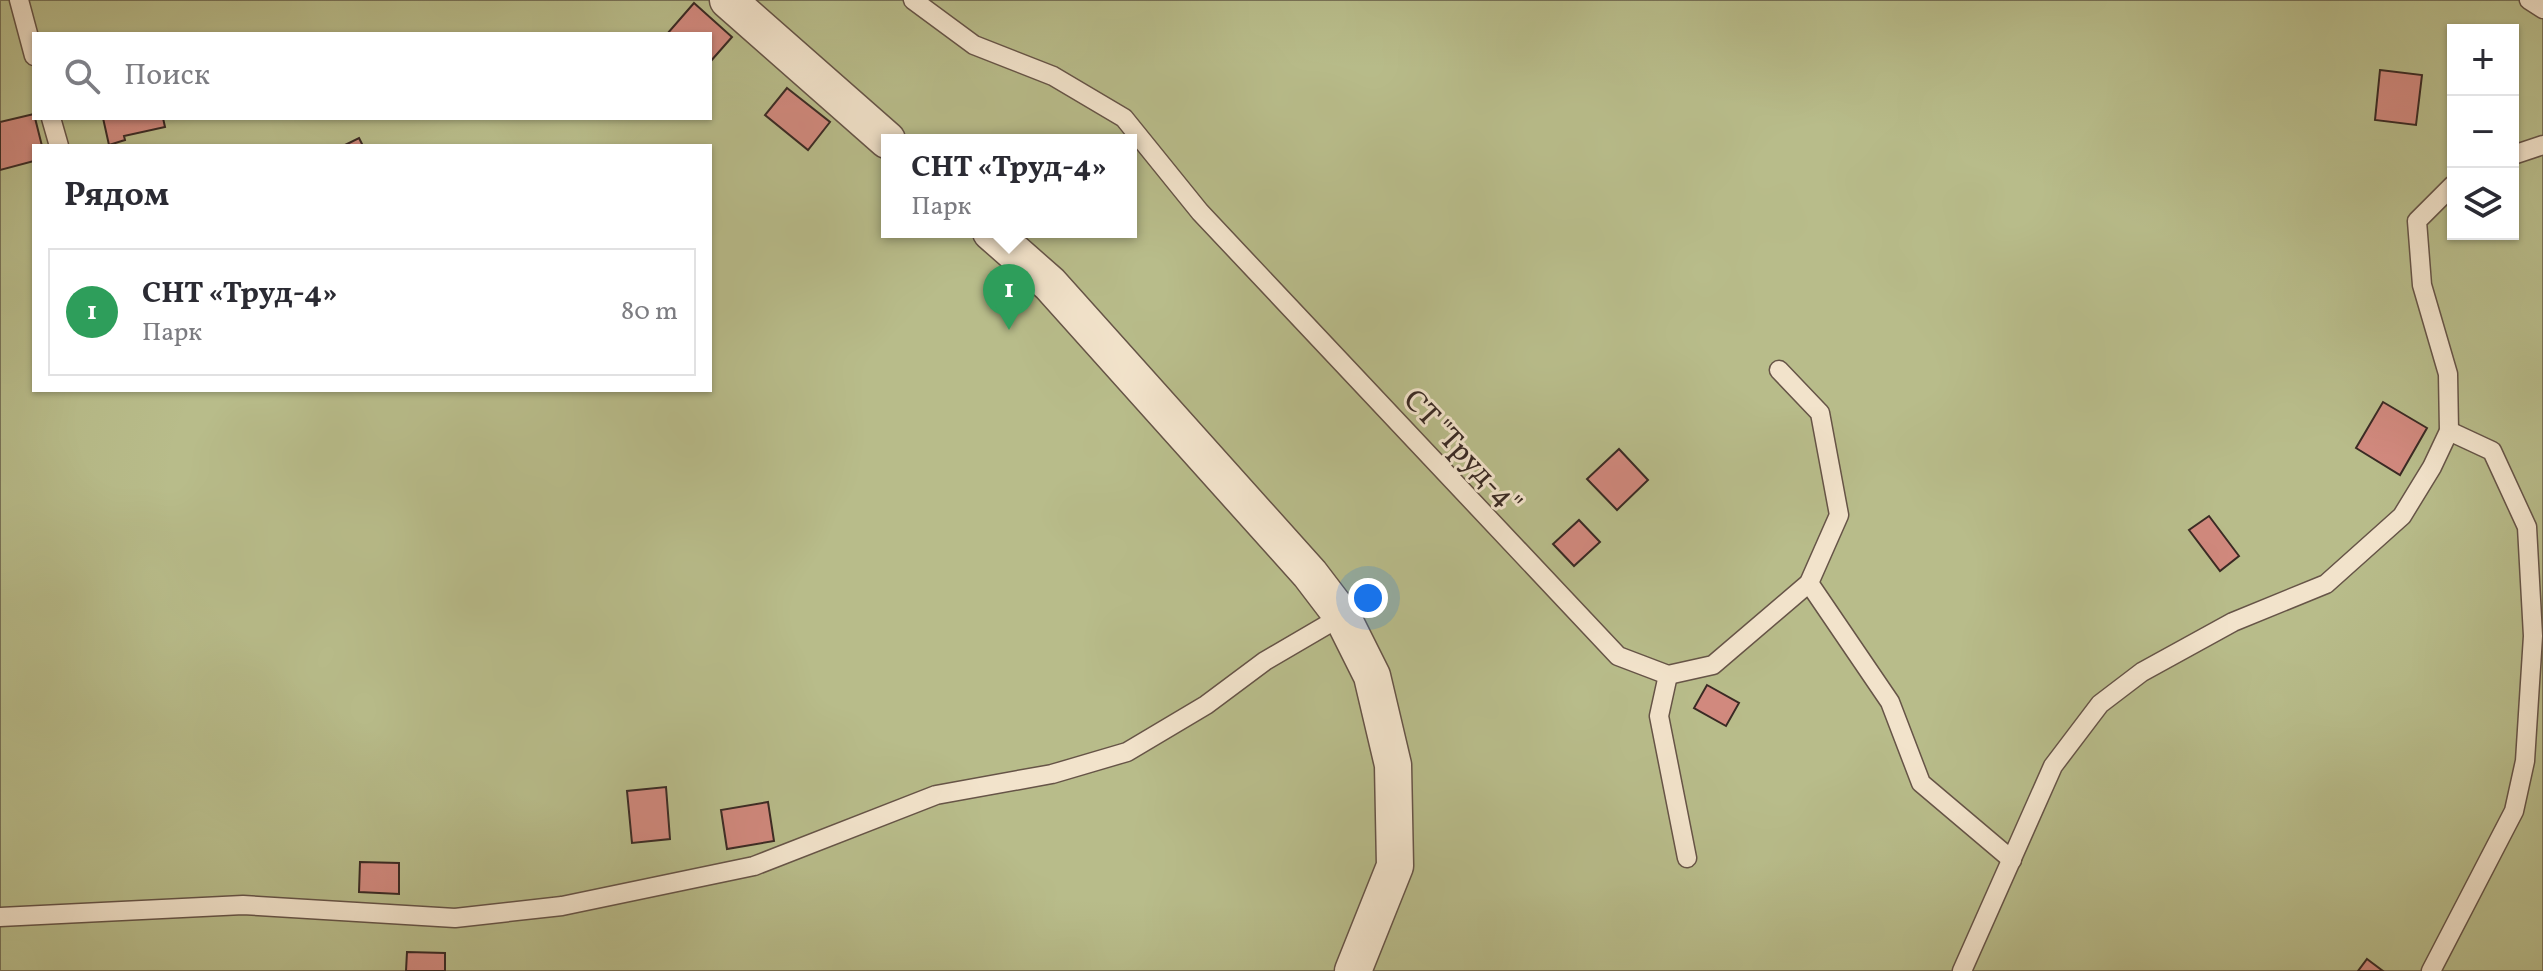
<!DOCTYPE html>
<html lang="ru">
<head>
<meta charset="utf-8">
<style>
	:root { --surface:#fff; --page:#f7f7f7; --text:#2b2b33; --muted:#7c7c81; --line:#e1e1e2; --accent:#db2777 }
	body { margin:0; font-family:Vollkorn,serif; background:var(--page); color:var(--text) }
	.controls { position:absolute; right:24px; top:24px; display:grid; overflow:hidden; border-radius:0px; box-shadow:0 2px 6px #0004 }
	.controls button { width:72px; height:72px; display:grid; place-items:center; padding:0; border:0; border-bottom:2px solid var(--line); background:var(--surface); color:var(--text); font:40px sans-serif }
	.you { position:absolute; left:1368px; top:598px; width:28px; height:28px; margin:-20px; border:6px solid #fff; border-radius:50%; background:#1a73e8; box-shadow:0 0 0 12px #1a73e833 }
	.badge { display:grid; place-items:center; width:52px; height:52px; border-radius:50%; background:var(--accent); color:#fff; font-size:26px; font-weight:700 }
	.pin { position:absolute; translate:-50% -66px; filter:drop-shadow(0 2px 4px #0008) }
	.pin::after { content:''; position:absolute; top:42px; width:28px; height:24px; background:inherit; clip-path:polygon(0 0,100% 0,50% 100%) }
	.popup { position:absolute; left:881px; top:134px; width:256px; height:104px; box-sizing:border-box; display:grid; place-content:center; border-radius:0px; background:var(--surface); filter:drop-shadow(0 2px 6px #0005); font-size:26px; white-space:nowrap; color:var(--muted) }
	.popup b { font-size:30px; color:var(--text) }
	.popup::after { content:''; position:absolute; left:50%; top:100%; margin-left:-16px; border:16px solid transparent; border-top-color:var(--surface) }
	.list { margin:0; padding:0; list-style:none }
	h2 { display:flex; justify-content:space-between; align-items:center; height:104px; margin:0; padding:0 32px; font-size:34px }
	h2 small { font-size:26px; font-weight:400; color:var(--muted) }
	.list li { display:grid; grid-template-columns:52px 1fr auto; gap:24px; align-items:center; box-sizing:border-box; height:128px; margin:0 16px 16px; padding:0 16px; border:2px solid var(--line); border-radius:0px }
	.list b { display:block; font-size:30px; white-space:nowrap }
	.list p { margin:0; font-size:26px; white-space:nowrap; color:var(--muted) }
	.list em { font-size:26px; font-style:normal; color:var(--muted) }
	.icon { flex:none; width:44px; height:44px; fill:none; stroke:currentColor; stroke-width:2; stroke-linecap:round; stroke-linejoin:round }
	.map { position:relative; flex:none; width:2543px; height:971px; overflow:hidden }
	.search { position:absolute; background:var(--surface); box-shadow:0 2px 6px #0004; left:32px; top:32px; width:680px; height:88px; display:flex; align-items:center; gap:20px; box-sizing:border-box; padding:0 28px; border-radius:0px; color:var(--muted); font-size:30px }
	.panel { position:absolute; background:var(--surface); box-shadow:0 2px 6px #0004; left:32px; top:144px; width:680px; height:248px; border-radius:0px }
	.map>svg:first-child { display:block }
	.green { fill:#b8bc8a; stroke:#797357; stroke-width:2; fill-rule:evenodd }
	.building { fill:#d1897e; stroke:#3a2a24; stroke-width:2 }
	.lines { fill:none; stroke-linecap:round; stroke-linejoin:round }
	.service-casing { stroke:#665447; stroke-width:21 }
	.minor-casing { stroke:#665447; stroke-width:39 }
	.service { stroke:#f2e3cb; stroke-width:18 }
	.minor { stroke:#f2e3cb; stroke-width:36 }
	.labels { text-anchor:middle; stroke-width:6; stroke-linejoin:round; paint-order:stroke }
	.street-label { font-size:30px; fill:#3a2a24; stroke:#f2e3cb }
</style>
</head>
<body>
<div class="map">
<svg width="2543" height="971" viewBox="0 0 2543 971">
	<rect width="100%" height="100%" fill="#ebd4af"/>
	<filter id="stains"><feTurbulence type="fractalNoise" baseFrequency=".0025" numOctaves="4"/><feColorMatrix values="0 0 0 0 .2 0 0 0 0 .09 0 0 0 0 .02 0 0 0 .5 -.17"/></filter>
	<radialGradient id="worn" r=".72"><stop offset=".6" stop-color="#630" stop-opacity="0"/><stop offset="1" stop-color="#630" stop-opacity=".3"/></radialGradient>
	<path class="green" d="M0,0h2543v971h-2543zM2453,30h60v204h-60zM34,34h676v84h-676zM887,140h244v92h-244zM34,146h676v244h-676z"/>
	<g class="building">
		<path d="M694,3l38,34 -22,25v-28h-43z"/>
		<path d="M2380,70l42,5 -6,50 -41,-5z"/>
		<path d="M787,88l43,34 -22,28 -43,-35z"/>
		<path d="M34,114l8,32h-8v15l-34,9v-48z"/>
		<path d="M103,118h60l2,9 -41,9 1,4 -16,5z"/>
		<path d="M359,138l4,8h-20z"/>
		<path d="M2383,402l44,26 -27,47 -44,-27z"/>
		<path d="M1619,449l29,31 -31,30 -30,-31z"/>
		<path d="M2209,516l30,40 -19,15 -31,-41z"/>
		<path d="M1579,520l21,22 -26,24 -21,-22z"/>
		<path d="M1707,685l32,18 -13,23 -32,-18z"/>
		<path d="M666,787l4,52 -38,4 -5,-52z"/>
		<path d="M768,802l6,39 -47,8 -6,-39z"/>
		<path d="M360,862l39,1v31l-40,-2z"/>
		<path d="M407,952l38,1v18h-39z"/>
		<path d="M2367,959l16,12h-25z"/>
	</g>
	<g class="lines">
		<defs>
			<g id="service">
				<path d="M19,0l15,56"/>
				<path d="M913,0l61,45 79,31 71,42 76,94 418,444 50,19 45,-10 96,-82 30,-68 -19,-102 -41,-43"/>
				<path d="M2529,0l14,9"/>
				<path d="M51,118l8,28"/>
				<path d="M2513,155l30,-10"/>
				<path d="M1809,583l81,119 31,81 91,77"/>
				<path d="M1668,675l-9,41 28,142"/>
				<path d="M0,917l243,-12 212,13 107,-12 192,-40 182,-71 116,-21 75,-22 79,-47 59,-44 77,-45"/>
				<path d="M1962,971l91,-205 47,-62 42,-32 91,-50 93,-38 76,-68 30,-49 17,-36 -1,-57 -26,-89 -5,-64 36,-36"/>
				<path d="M2431,971l83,-160 11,-50 8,-125 -6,-109 -35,-76 -43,-20"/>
			</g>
			<g id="minor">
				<path d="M728,0l159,140"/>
				<path d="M991,232l59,52 260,290 32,42 30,60 21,89 2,101 -42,105"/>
			</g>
		</defs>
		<use href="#service" class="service-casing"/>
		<use href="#minor" class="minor-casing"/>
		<use href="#service" class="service"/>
		<use href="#minor" class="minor"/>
	</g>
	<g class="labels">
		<g class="street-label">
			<text transform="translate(1463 451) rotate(47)" y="10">СТ "Труд-4"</text>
		</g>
	</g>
	<rect width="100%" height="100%" filter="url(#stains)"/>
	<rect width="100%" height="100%" fill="url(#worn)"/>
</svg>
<div class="controls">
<button>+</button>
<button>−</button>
<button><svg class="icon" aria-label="layers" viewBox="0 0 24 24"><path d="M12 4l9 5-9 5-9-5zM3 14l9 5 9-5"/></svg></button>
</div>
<div class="you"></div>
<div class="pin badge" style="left:1009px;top:330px;background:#2e9e5b">1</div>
<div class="popup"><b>СНТ «Труд-4»</b>Парк</div>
<div class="search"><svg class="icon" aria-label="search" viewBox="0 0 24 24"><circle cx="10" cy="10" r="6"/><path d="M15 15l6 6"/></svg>Поиск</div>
<section class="panel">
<h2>Рядом<small></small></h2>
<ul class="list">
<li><span class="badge" style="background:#2e9e5b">1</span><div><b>СНТ «Труд-4»</b><p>Парк</p></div><em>80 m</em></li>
</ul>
</section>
</div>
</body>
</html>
